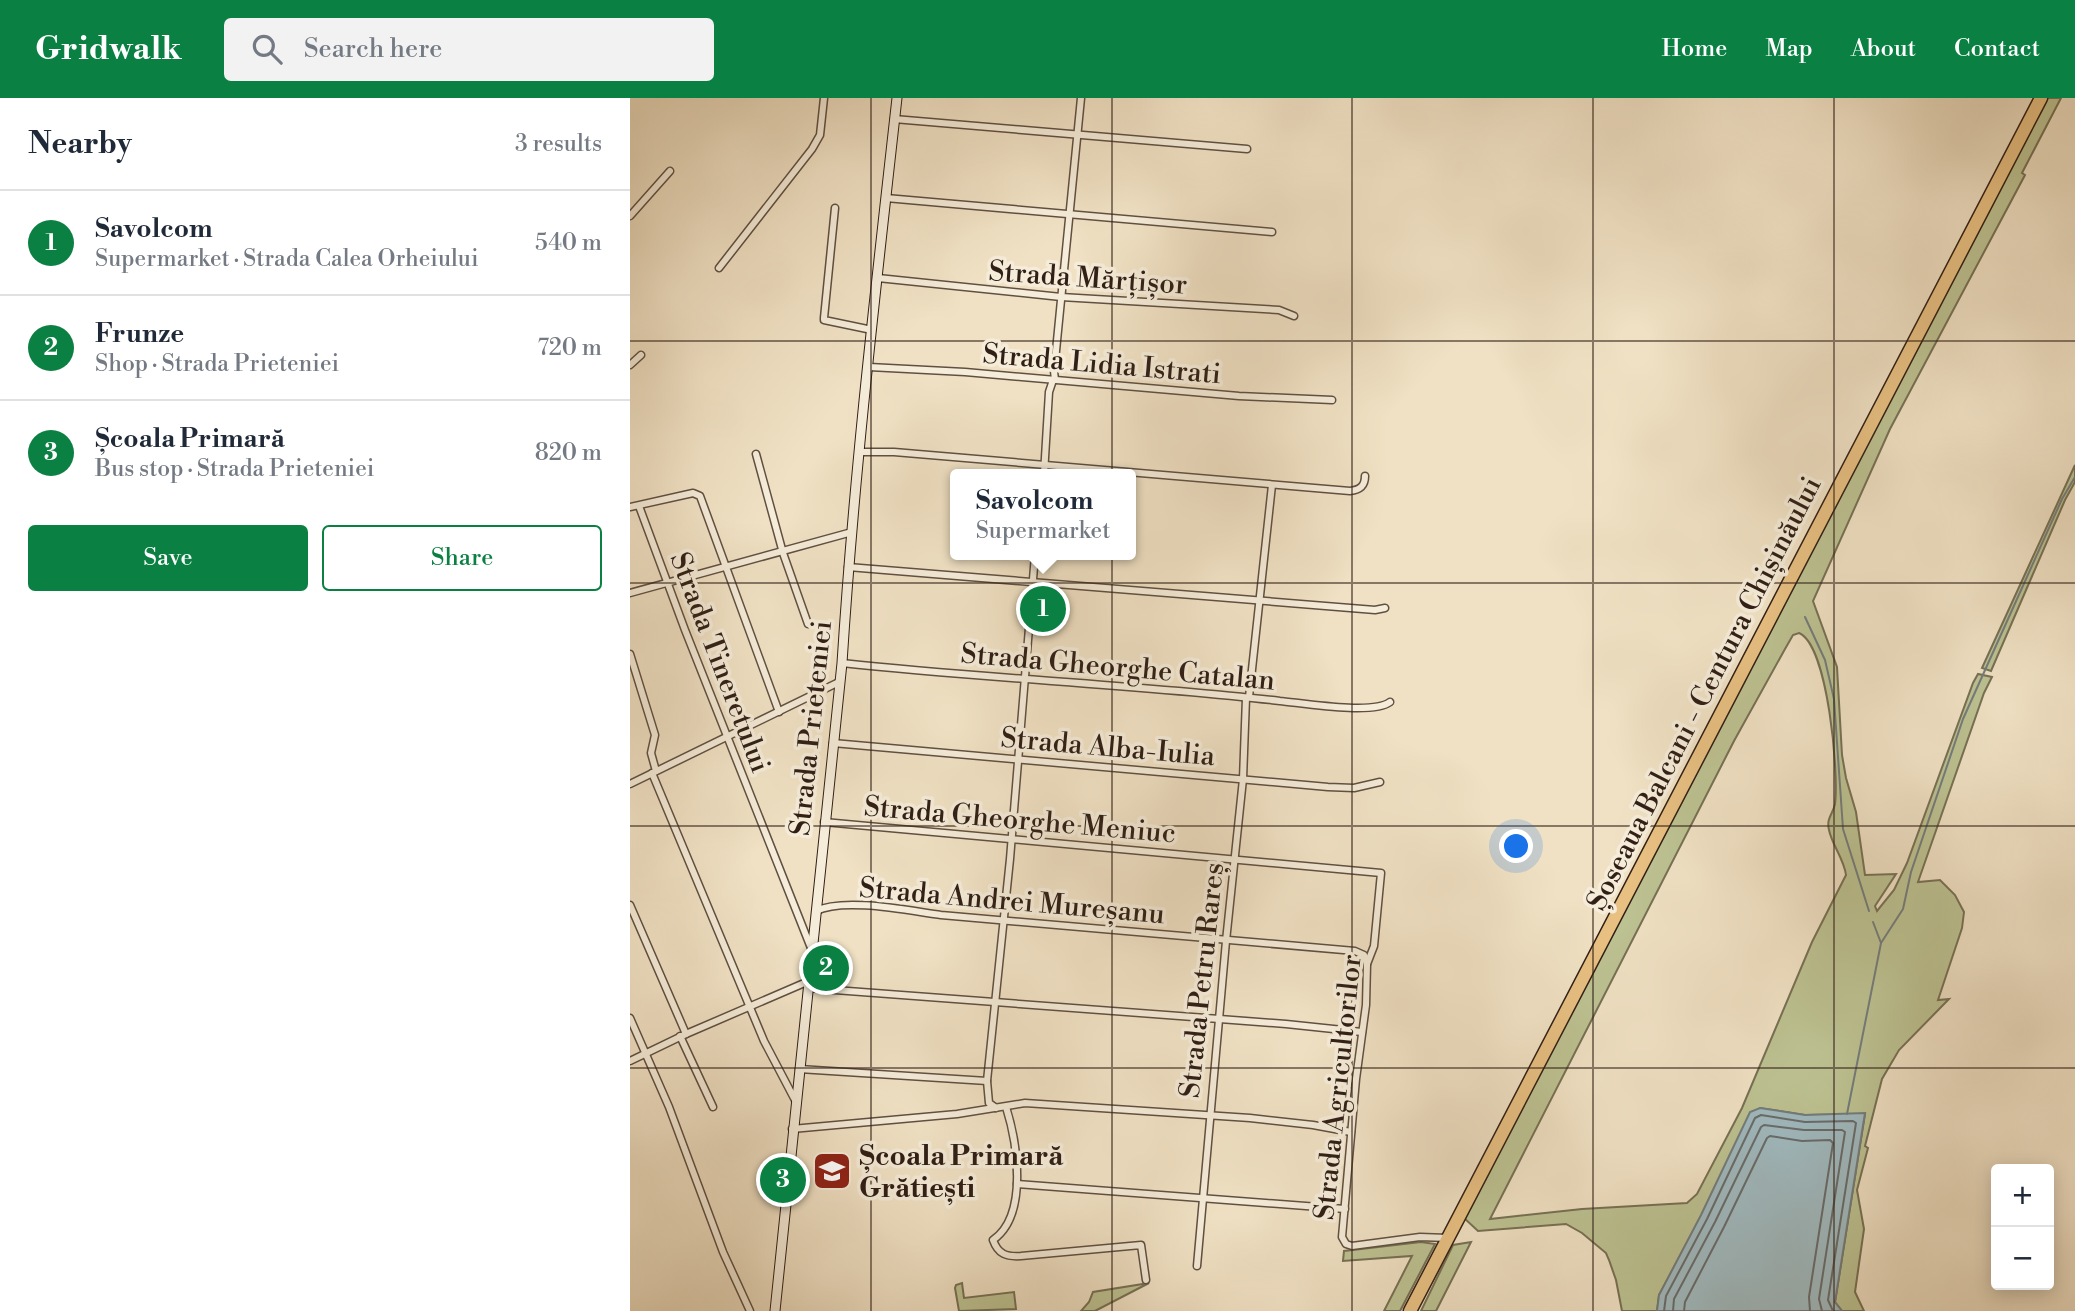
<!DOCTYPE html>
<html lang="en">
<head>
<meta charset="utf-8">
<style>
	:root { --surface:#fff; --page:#f2f2f3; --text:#1f2937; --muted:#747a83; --line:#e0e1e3; --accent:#0b8043 }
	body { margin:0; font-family:"Libre Bodoni",serif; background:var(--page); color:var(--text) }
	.controls { position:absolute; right:21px; bottom:21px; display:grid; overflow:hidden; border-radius:7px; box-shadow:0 4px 18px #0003 }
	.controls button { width:63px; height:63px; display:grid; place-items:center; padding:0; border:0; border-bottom:2px solid var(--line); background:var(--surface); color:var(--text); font:35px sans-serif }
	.you { position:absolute; left:887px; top:749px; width:24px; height:24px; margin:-18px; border:5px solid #fff; border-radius:50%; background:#1a73e8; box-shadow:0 0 0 10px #1a73e833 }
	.badge { display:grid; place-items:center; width:46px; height:46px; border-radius:50%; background:var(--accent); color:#fff; font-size:23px; font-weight:700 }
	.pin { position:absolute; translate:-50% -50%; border:4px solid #fff; box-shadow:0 2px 7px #0006 }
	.popup { position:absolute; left:320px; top:371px; width:186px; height:91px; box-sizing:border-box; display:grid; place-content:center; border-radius:7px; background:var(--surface); filter:drop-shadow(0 2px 5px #0005); font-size:23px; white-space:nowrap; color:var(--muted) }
	.popup b { font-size:26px; color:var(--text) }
	.popup::after { content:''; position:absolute; left:50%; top:100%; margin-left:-14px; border:14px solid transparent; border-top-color:var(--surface) }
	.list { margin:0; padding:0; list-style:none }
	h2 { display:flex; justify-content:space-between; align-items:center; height:91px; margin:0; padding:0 28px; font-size:30px }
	h2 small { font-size:23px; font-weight:400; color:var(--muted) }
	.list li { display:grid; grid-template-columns:46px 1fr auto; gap:21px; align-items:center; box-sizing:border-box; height:105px; padding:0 28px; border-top:2px solid var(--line) }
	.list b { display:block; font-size:26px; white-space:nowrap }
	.list p { margin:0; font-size:23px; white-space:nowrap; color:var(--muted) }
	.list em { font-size:23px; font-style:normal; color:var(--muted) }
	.actions { display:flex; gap:14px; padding:21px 28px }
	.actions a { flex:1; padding:16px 0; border:2px solid var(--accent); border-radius:7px; text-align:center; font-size:24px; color:var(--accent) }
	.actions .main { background:var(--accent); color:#fff }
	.icon { flex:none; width:38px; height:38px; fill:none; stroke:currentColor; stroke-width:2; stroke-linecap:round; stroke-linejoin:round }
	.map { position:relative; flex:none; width:1445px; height:1213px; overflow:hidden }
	header { display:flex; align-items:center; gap:42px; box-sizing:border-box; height:98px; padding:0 35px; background:var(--accent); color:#fff }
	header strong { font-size:33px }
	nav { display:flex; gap:38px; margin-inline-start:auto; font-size:24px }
	.search { width:490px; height:63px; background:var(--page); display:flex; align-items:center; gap:18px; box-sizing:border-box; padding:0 24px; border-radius:7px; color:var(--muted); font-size:26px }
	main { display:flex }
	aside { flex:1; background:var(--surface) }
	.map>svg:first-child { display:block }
	.green { fill:#bdc292; stroke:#767054; stroke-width:2; fill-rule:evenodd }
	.water { fill:#a0bac0; stroke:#737c7c; stroke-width:2 }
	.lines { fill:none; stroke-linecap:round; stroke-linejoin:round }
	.shore { stroke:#686c6b; stroke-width:2 }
	.stream { stroke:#737c7c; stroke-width:2 }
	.street-casing { stroke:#605042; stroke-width:9 }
	.secondary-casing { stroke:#301f16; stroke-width:11 }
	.highway-casing { stroke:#301f16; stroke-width:15 }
	.street { stroke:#f5ecd9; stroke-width:6 }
	.secondary { stroke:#f5ecd9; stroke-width:9 }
	.highway { stroke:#e8c082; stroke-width:12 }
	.grid { fill:none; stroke:#301f16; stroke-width:2; stroke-opacity:0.55 }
	.labels { text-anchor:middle; stroke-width:7; stroke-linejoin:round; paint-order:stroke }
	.street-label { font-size:28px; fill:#301f16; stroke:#f5ecd9 }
	.poi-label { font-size:28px; font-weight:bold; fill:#301f16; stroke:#f5ecd9; text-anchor:start }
</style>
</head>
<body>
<header>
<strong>Gridwalk</strong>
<div class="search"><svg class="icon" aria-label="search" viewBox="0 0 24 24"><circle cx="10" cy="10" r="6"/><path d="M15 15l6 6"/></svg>Search here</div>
<nav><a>Home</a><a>Map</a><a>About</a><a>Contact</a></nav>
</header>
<main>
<aside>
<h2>Nearby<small>3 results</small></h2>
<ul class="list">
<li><span class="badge">1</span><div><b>Savolcom</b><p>Supermarket · Strada Calea Orheiului</p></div><em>540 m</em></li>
<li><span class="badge">2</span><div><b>Frunze</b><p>Shop · Strada Prieteniei</p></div><em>720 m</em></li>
<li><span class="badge">3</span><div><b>Școala Primară</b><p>Bus stop · Strada Prieteniei</p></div><em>820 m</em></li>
</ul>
<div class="actions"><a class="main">Save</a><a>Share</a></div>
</aside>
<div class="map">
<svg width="1445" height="1213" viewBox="0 0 1445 1213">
	<rect width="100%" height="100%" fill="#f0e1c4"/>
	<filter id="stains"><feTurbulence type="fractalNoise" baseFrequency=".00286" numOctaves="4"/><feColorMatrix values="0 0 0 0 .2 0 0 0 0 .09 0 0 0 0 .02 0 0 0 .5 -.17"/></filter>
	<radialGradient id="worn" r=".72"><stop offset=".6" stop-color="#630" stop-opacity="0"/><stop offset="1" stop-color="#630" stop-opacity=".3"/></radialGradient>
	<g class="green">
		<path d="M1414,0h17l-39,75 3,2 -135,254 -77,172 24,66 5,88 4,23 10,34 9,63 31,-1 -21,32 2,5 17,-21 13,-27 66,-180 5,-9 14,3 -8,16 -66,189 22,-2 15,15 9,17 -2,16 -24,72 11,-1 -50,51 -17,29 -17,67 3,2 -11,42 7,39 -9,63 9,19h-22l-7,-9 30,-188 -60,1 -45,-7 -101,187 -2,16h-35l-6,-31 -7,-20 -3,-7 -24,-20 -16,-9 -88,7 -15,-14zM1169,535c29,12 40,141 36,171 -2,10 -9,14 -6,26 3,15 15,29 17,45l-34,67 -70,166 -45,86 -10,9 -105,6 -92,10 244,-478 51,-92 8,-14z"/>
		<path d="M1445,367v17l-10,18 -74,171 -9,-3z"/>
		<path d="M791,1144l14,2 -35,67h-16l28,-55 -69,5 1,-10z"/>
		<path d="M841,1144l-35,69h-15l32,-66z"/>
		<path d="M332,1185l2,15 50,-6 2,17 -57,2 -4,-23 1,-3z"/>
		<path d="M519,1185l-54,28h-14l8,-9 4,-10z"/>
	</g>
	<path class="water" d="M1130,1010l45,7 60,-2 -30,189 7,9h-185l2,-16 42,-80 49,-103z"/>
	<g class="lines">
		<g class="shore">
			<path d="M1034,1213l2,-15 41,-77 48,-101 6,-3 44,7 48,-1 3,2 -28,177 5,11"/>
			<path d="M1043,1213l1,-12 41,-77 46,-95 3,-2 40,5h38l3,2 -26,167 3,12"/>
			<path d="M1054,1213l1,-9 39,-75 43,-89 3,-2 32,5 28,-1 3,3 -24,154 1,14"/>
		</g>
		<g class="stream">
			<path d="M1175,519l20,43 9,39 9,130 26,82"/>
			<path d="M1243,824l8,21"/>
			<path d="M1217,1016l34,-171 22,-34 8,-37 52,-153 99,-220 13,-22"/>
		</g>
		<defs>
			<g id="street">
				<path d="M264,21l353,30"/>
				<path d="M256,100l386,34"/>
				<path d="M205,110l-11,110v2l48,10"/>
				<path d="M0,118l40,-45"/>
				<path d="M89,170l93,-119 8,-14 4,-37"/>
				<path d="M248,180l183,19 218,13 15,6"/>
				<path d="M0,267l11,-10"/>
				<path d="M239,269l96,5 274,24 93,4"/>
				<path d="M425,282l-1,-9 27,-273"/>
				<path d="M229,354h35l456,39c10,-1 15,-5 15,-15"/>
				<path d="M126,356l27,99 25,71"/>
				<path d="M414,376l5,-82 4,-12"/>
				<path d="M9,408l46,124 126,318"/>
				<path d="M0,409l63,-14 7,3 79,216"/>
				<path d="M218,469l527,43 10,-2"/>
				<path d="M0,495l222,-61"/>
				<path d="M0,556l25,81 -4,18 5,18"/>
				<path d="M212,565c146,16 292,21 438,38 22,2 93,14 110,1"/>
				<path d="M619,599l23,-212"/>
				<path d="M203,645l495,44 26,1 26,-6"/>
				<path d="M22,675l112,268 31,59"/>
				<path d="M0,686l209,-102"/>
				<path d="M194,724l557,51 -7,73 -7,18 -1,41 -10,74 -14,158 4,7 6,2 68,-9 28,1"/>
				<path d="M0,807l56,129"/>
				<path d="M186,813c28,-14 94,0 125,4l414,36 9,4 3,9"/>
				<path d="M178,890l478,36 76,8"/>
				<path d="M0,920l39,89 54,145 27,59"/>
				<path d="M50,938l33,71"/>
				<path d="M0,963l56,-27 123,-53"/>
				<path d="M169,971l188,12"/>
				<path d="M376,1009c11,35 23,108 -13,133 5,14 13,17 28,16l120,-11 5,35"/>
				<path d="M366,1010l-7,-5 -2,-22 23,-222 25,-304"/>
				<path d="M162,1031l165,-15 68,-11 225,15 63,7 38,7"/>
				<path d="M387,1086l328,25"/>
				<path d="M567,1168l29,-325 17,-162 3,-81"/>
			</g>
			<path id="secondary" d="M145,1213l67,-648c12,-189 34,-377 55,-565"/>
			<path id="highway" d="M780,1213l631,-1213"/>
		</defs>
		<use href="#street" class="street-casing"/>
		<use href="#secondary" class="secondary-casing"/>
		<use href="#highway" class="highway-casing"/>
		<use href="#street" class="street"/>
		<use href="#secondary" class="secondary"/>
		<use href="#highway" class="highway"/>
	</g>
	<path class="grid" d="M241,0v1213M482,0v1213M722,0v1213M963,0v1213M1204,0v1213M0,243h1445M0,485h1445M0,728h1445M0,970h1445"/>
	<defs>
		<symbol id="school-square" viewBox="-11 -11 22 22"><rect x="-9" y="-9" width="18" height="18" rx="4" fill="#8f2418" stroke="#f5ecd9"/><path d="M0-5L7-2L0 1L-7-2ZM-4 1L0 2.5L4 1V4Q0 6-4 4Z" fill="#fff"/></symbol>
	</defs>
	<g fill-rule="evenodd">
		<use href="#school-square" x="180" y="1051" width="44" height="44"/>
	</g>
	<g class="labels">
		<g class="street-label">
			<text transform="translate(458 179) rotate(4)" y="10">Strada Mărțișor</text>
			<text transform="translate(472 265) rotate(5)" y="10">Strada Lidia Istrati</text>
			<text transform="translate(91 564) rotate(69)" y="10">Strada Tineretului</text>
			<text transform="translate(488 568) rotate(5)" y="10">Strada Gheorghe Catalan</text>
			<text transform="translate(1073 595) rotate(-63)" y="10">Șoseaua Balcani - Centura Chișinăului</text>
			<text transform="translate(180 630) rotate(-84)" y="10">Strada Prieteniei</text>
			<text transform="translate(478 648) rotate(5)" y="10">Strada Alba-Iulia</text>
			<text transform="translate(390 721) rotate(5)" y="10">Strada Gheorghe Meniuc</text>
			<text transform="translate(382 802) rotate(5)" y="10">Strada Andrei Mureșanu</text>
			<text transform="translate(571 882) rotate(-84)" y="10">Strada Petru Rareș</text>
			<text transform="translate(707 989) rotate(-84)" y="10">Strada Agricultorilor</text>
		</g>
		<g class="poi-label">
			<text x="229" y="1067">Școala Primară<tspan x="229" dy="32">Grătiești</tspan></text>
		</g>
	</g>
	<rect width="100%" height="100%" filter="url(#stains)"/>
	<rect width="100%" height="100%" fill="url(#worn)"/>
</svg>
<div class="controls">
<button>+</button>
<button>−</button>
</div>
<div class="you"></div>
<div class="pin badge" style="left:413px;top:511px">1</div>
<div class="popup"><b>Savolcom</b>Supermarket</div>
<div class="pin badge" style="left:196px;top:870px">2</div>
<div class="pin badge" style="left:153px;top:1082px">3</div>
</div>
</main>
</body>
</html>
